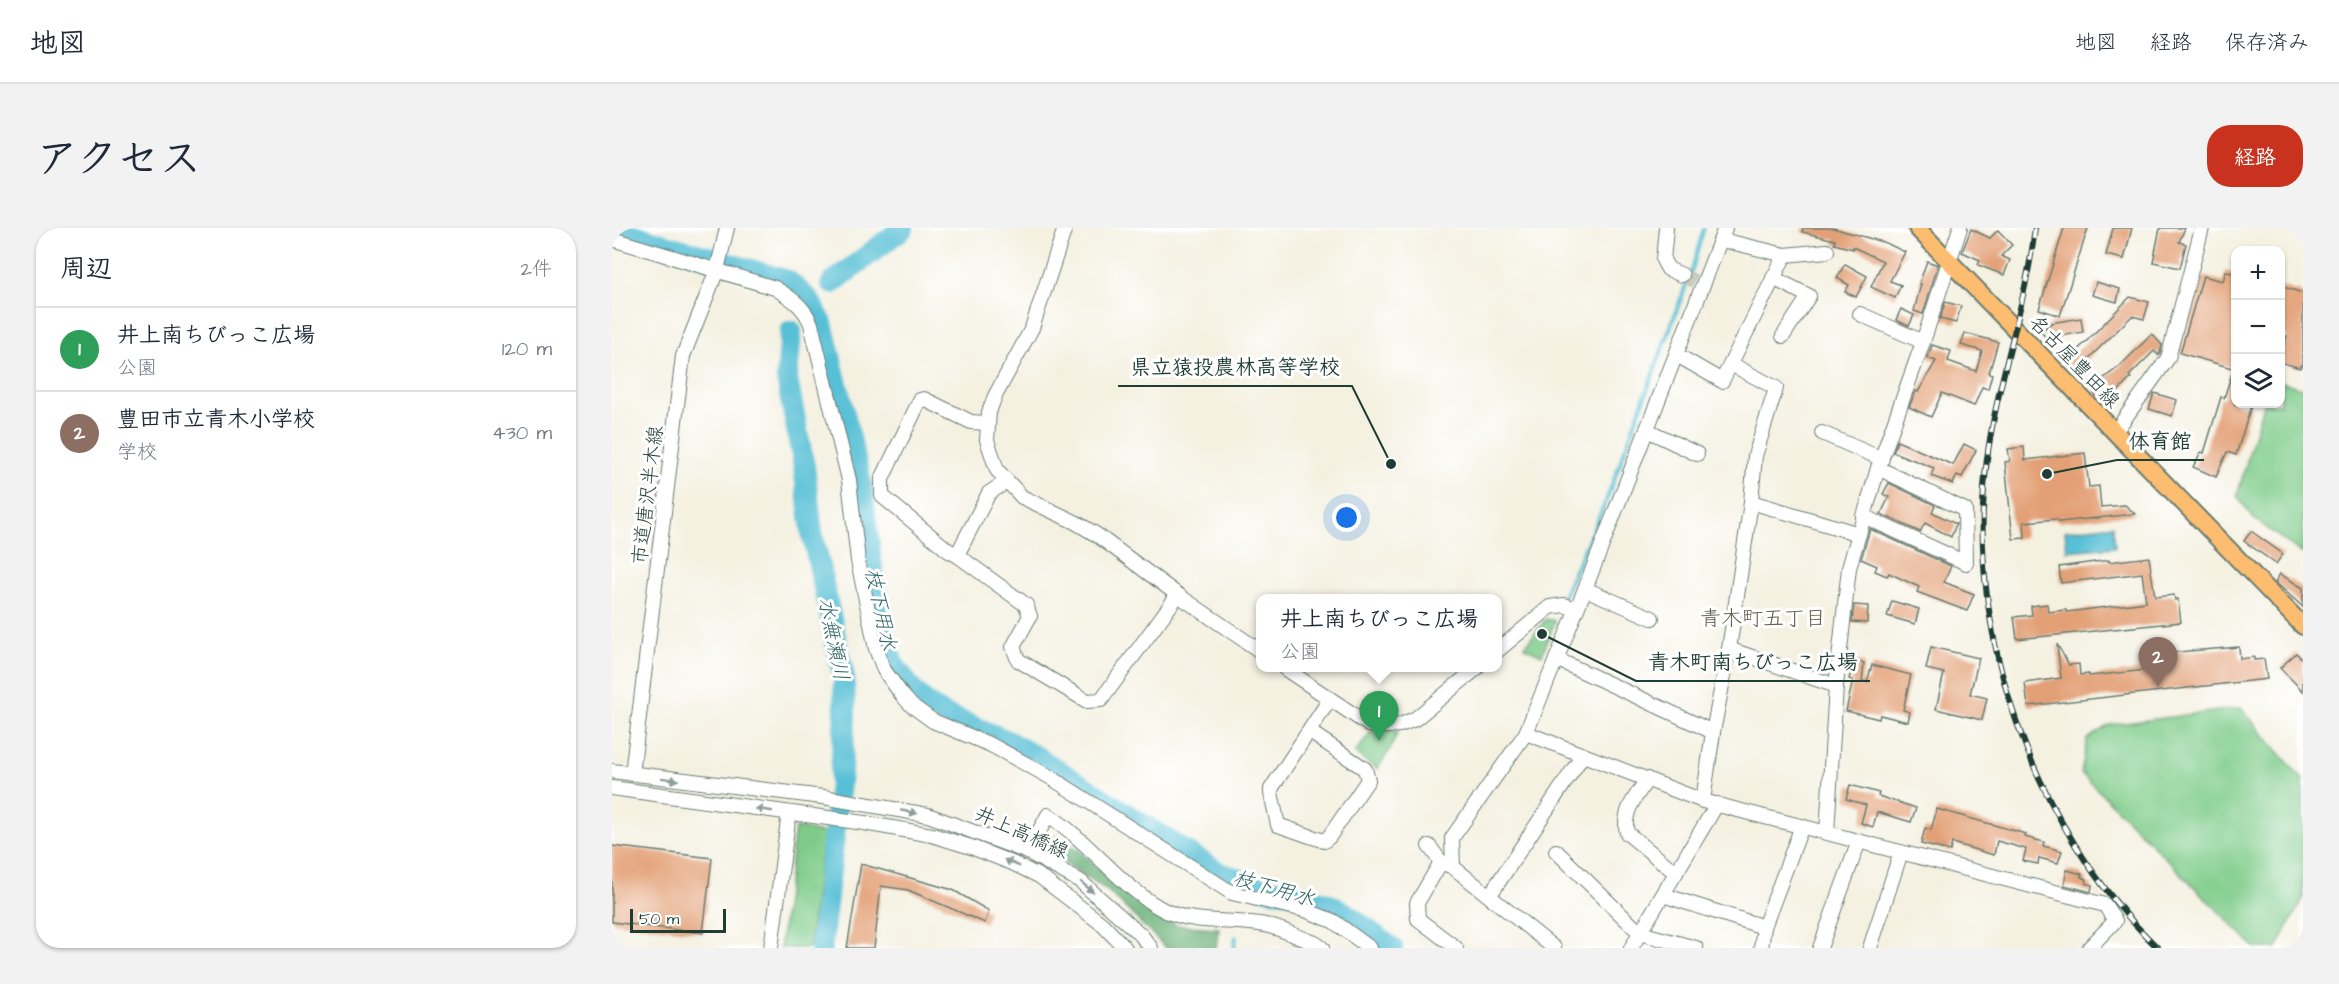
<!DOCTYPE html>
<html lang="ja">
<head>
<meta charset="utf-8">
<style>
	:root { --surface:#fff; --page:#f2f2f3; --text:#1f2937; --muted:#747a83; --line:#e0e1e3; --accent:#c8321e }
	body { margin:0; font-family:"Architects Daughter","Klee One",sans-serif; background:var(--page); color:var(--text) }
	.controls { position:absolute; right:18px; top:18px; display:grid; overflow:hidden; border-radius:12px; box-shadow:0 2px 4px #0004 }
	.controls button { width:54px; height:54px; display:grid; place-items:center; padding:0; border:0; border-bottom:2px solid var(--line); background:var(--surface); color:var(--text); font:30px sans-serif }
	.scale { position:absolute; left:18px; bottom:15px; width:96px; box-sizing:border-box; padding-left:6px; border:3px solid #1f3d34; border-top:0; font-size:16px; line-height:21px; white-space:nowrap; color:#1f3d34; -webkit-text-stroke:4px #fff; paint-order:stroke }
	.you { position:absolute; left:735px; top:290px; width:21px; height:21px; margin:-15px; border:4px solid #fff; border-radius:50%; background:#1a73e8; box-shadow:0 0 0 9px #1a73e833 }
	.badge { display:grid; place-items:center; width:39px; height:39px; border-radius:50%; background:var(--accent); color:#fff; font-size:20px; font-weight:700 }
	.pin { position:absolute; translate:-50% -50px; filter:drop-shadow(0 2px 3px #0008) }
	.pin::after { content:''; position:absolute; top:32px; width:21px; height:18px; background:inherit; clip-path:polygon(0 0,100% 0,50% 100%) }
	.popup { position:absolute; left:644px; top:366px; width:246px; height:78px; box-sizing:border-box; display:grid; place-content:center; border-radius:12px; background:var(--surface); filter:drop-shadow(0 2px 4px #0005); font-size:20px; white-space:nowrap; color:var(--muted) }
	.popup b { font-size:22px; color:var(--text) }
	.popup::after { content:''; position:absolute; left:50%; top:100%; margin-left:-12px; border:12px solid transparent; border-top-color:var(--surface) }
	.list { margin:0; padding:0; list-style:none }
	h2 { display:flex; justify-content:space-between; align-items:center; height:78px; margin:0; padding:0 24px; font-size:26px }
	h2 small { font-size:20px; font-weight:400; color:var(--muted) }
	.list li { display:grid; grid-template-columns:39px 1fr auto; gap:18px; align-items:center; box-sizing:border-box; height:84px; padding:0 24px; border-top:2px solid var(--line) }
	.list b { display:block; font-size:22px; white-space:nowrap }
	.list p { margin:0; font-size:20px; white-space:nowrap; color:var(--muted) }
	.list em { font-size:20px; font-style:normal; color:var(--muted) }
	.icon { flex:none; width:33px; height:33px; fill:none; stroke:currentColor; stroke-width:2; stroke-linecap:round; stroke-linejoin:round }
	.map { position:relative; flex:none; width:1691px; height:720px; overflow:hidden; border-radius:24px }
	header { display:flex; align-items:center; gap:36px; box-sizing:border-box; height:84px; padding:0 30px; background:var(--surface); border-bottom:2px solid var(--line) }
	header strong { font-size:28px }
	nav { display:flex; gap:33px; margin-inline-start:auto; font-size:21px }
	.intro { display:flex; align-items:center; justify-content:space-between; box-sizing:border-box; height:144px; padding:0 36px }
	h1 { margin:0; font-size:42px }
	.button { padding:15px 27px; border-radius:24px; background:var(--accent); color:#fff; font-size:21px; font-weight:700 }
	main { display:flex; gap:36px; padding:0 36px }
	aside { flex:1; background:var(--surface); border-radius:24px; box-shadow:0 2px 4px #0004 }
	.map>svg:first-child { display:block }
	.green { fill:#7fcc8a; stroke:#4f845f; stroke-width:1.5 }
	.forest { fill:#67b076; stroke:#437655; stroke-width:1.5 }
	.water { fill:#58c0d6; stroke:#3c7e85; stroke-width:1.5 }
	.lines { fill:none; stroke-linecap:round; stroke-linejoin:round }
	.stream { stroke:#58c0d6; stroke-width:4 }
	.river { stroke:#58c0d6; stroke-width:22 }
	.building { fill:#e3a076 }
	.minor-tunnel { stroke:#c9cdbe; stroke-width:14; stroke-dasharray:14 7; stroke-linecap:butt }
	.minor-casing { stroke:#6a7c71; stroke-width:16 }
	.major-casing { stroke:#6a7c71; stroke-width:20 }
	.minor { stroke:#fff; stroke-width:14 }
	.major { stroke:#fcbd6f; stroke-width:16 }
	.rail-casing { stroke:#1f3d34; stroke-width:6 }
	.rail { stroke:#fff; stroke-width:4; stroke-dasharray:11; stroke-linecap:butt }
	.oneway { fill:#8f9e9a }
	.labels { text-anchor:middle; stroke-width:6; stroke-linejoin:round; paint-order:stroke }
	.street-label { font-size:20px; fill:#1f3d34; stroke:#fff }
	.water-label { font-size:21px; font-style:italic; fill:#306465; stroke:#fff }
	.neighbourhood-label { font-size:21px; fill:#64604b; stroke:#fff }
	.leader { fill:none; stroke:#1f3d34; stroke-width:2 }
	.callout-dot { fill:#1f3d34; stroke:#fff; stroke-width:2 }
	.callout-label { font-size:21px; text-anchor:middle; font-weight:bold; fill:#1f3d34; stroke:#fff; stroke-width:6; stroke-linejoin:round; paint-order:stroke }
</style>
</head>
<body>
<header>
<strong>地図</strong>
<nav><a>地図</a><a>経路</a><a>保存済み</a></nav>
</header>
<div class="intro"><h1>アクセス</h1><a class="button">経路</a></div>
<main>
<aside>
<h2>周辺<small>2件</small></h2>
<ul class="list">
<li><span class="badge" style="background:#2e9e5b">1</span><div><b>井上南ちびっこ広場</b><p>公園</p></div><em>120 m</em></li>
<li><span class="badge" style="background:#8d6e63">2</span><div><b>豊田市立青木小学校</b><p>学校</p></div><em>430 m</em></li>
</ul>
</aside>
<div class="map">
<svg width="1691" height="720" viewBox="0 0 1691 720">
	<rect width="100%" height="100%" fill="#fff"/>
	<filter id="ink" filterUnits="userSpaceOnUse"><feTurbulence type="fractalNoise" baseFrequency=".0167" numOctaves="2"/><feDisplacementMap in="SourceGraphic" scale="12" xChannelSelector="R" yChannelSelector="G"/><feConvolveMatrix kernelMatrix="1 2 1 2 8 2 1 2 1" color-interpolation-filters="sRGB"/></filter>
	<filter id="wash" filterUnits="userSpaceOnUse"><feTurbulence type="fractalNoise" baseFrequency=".008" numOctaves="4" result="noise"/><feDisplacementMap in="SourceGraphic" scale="24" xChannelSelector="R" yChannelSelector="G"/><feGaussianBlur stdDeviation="1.35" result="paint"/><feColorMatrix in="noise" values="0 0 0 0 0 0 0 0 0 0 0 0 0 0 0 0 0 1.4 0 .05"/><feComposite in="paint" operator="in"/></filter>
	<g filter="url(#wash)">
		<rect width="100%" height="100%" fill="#f4f1e1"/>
		<g class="green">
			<path d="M1669,154l22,6v166l-49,-35 -17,-23 26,-92h17z"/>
			<path d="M934,391l9,2 -13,34 -18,-8z"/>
			<path d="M1629,480l62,72v118l-26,50h-22l-174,-175 6,-34 22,-14z"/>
			<path d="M760,502l26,1 -8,19 -13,19 -22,-16z"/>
			<path d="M183,600l29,5 -15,115h-29z"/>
		</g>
		<path class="forest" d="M445,607l19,13 54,46 46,31 43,3 -3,20h-50l-58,-57 -63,-41z"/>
		<path class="water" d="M1501,297l2,22 -48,4 -2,-20z"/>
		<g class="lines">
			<g class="stream">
				<path d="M951,369l43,-96 86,-232 12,-41"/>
				<path d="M622,720l2,-11"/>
			</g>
			<g class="river">
				<path d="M0,1l176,52 21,19 13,23 39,160 16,125 8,34 8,22 21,28 16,14 18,10 57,24 32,17 181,115 48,17 28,4 34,11 16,8 48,36"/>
				<path d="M220,55l71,-55"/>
				<path d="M179,103l-4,48 17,87 8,67 32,145 1,38 -5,68 -19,164"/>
			</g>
		</g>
		<g id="blocks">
			<g class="building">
				<path d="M1191,0h30l53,15 19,9 -15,29 11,4 -6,13 -24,-11 12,-26 -30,-14v2l-19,-5 1,-4 -33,-8z"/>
				<path d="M1452,0h24l-28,88 -21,-7z"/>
				<path d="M1501,0h19l-8,31 -18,-4z"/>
				<path d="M1548,0h25l-6,14 7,2 -6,24 -27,-6z"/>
				<path d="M1359,1l19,9 8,-8 14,15 -11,11 9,4 -6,15 -26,-10 2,-5 -18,-8z"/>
				<path d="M1315,33l11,4 -15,49 -9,-3 7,-27h-2z"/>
				<path d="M1233,36l22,12 -11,21 -11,-5 4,-7 -12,-7z"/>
				<path d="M1614,43l9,3v95l-55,-16 23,-77 20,5z"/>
				<path d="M1484,54l24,7 -3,13 -25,-7z"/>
				<path d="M1668,58l23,7v73l-3,-1v3l-20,-6 7,-26 -7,-2z"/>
				<path d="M1518,69l19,5 -5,17 -12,-3 -48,47 3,3 -8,8 -13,-12z"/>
				<path d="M1333,74l16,4 -5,17 -16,-4z"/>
				<path d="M1289,81l13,6 -5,11 -13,-6z"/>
				<path d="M1469,90l2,14 -22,4 -9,8 -11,-12 10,-9z"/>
				<path d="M1353,105l33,9 -9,31 3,1 -4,15 -6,-2 -8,19 -32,-13 -11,24 -22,-10 7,-16 2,1 18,-31 -8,-3 4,-13 19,6 -3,10 28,10 6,-20 -21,-6z"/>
				<path d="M1540,106l10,11 -2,8 -2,2 -4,-4 -25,25 2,2 -26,27 -11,-12 9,-9 -3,-3 20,-15z"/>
				<path d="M1621,142h2v34l16,2 -15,49 -9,-3 -11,25 -23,-10 8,-15 3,1 17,-56 3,1z"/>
				<path d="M1542,165l23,7 -5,16 -23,-7z"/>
				<path d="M1285,213l56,24 11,-21 12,6 -14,27 -5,-2 -4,9 -22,-8 3,-8 -41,-16z"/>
				<path d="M1412,219l1,13 60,-7 4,34 10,-1 2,21 24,-2 10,9 -76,8 -3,-3 -32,3 1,16 -12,1 -8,-77 5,-1 -2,-12z"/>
				<path d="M1277,255l46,22 -3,7 24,12 -5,13 -26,-14 -5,9 -39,-18 8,-17 -6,-3z"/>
				<path d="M1258,301l81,37 -7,16 30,12 -7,17 -50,-19 2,-5 -30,-14 -2,3 -12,-5 2,-5 -16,-7z"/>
				<path d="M1639,303l32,23 -7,10 -32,-23z"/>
				<path d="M1537,329l6,40 19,-2 1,5 3,-1 3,23 -164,17 -3,-22 18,-2 -1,-9 16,-2 1,8 18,-2 1,2 79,-10 -4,-29 -81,10 -2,-16 50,-7v2z"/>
				<path d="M1668,346l23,14v19l-28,-25z"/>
				<path d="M1280,373l27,8 -4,15 -28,-8z"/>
				<path d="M1242,377l14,1 -1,17 -15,-1z"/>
				<path d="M1445,416l12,21 10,-1 1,11 9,-1v2l58,-6 -1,-13 7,-1 -1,-2 87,-7 1,12 14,-2v3l10,-1 3,20 -239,27 -3,-23 36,-5z"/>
				<path d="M1319,419l48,11 -9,36 17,4 -5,22 -46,-11 8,-36 -18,-4z"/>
				<path d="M1684,425l7,7v31l-23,-23z"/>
				<path d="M1242,432l10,3 -2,18 5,1 5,-17 39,10 -8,35 7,2 -2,10 -28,-7 -1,4 -33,-8 7,-31 -4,-1z"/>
				<path d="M1238,557l29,8 -1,3 38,12 -5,14 -34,-10 -4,15 -12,-4 5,-18 -20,-6z"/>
				<path d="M1325,581l89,25 -1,3 19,5 -1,4 19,5 -4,12 -19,-5 -1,6 -15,-3 3,-12 -29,-8 -3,14 -42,-12 -2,8 -29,-7 4,-16 6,2z"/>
				<path d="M0,618l100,12 -9,75 -91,-11z"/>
				<path d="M249,636l92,26 36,21 -4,12 -77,-33 -27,-4 -7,62h-27z"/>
				<path d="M1455,642l15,4 -1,3 6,2 -1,4 6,2 -1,7 -27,-7z"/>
			</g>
		</g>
	</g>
	<g filter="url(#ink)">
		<use href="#blocks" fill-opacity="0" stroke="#6a7c71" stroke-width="1.5"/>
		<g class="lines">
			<path class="minor-tunnel" d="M1070,47l14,7"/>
			<defs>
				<g id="minor">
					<path d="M453,0l-33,100 -37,68 -6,16 -2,28 10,30 25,27 53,25 22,13 81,60 82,56"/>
					<path d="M1054,0l-3,32 5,9 14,6"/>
					<path d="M0,11l163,49c16,10 29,18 36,36l38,156 9,81 18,88 8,21 18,25 9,10 22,16 58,24 59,32 182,116 73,17 28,11 37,27"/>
					<path d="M1173,27l42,-4"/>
					<path d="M1161,50l36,18 -26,40"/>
					<path d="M1248,86l63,28"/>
					<path d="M1065,127l45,26 63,-126 -63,-15"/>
					<path d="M1035,202l50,24"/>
					<path d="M1503,204l53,-74 34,-130"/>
					<path d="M1210,205l60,26"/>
					<path d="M394,254l-17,11 -32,62 69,50 4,11 -17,31 5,13 69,41 14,-1 77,-105"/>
					<path d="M1139,274l108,32"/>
					<path d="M1251,288l103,47 -1,-53 -87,-42"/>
					<path d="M345,327l-8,-4 -67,-55v-17l38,-79 4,-1 47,23 16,1"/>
					<path d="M973,361l67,29"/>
					<path d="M1117,421l107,37"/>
					<path d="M885,423l53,-44 14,-2 12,4"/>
					<path d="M944,431l157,73"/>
					<path d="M672,440l85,57 18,1 13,-1 15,-6 62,-51"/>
					<path d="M698,504l55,37 3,11 -39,57 -5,4 -46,-16 -7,-32v-4l59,-90"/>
					<path d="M914,505l177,68 402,104 10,16 -26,27"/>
					<path d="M0,543l211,26 105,18 100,37 52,29 61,54 10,13"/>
					<path d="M20,546l51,-418 34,-86 10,-42"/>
					<path d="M1035,551c-11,19 -25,31 -20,54l49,40"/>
					<path d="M0,560l252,35 68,12 39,12 41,16 27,13 63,48 23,24"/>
					<path d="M1091,573l10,-69 16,-83 22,-147 4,-46 21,-68 -45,-24"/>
					<path d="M1215,605l9,-147 13,-118 29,-100 45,-126 37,-114"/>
					<path d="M817,618l12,16"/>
					<path d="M944,623l84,82 56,15"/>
					<path d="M416,624l20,-37c41,26 70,69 112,93 30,17 67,11 99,16 19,2 38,13 56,19l7,5"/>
					<path d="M841,639l-12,-5 -24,41 1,16 38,29"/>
					<path d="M878,667l93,-140"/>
					<path d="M1051,667l101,32"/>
					<path d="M159,720l18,-135"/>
					<path d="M942,720l-101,-81 -1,-29 74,-105 59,-144 140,-361"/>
					<path d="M1019,720l86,-144"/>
					<path d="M1149,720l3,-21 38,-101"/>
					<path d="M1208,720l39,-107"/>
					<path d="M1258,720l31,-96"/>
				</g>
				<path id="major" d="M1305,0l386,398"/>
			</defs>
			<use href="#minor" class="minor-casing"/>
			<use href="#major" class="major-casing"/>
			<use href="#minor" class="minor"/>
			<use href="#major" class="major"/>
			<defs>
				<path id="rail" d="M1423,0c-9,78 -38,153 -48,231 -23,172 46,369 171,489"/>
			</defs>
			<use href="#rail" class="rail-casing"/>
			<use href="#rail" class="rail"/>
		</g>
		<defs><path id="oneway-solid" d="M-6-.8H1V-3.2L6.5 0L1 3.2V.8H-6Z" transform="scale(1.5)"/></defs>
		<g class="oneway">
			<use href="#oneway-solid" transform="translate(58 551) rotate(7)"/>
			<use href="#oneway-solid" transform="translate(152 582) rotate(-172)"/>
			<use href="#oneway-solid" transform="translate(297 584) rotate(11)"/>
			<use href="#oneway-solid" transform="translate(400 635) rotate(-156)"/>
			<use href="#oneway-solid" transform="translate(475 659) rotate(41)"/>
		</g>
	</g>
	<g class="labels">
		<g class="street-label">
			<text transform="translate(1463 133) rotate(46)" y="7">名古屋豊田線</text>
			<text transform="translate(35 267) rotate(-83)" y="7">市道唐沢半木線</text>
			<text transform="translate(410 604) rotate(24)" y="7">井上高橋線</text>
		</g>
		<g class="water-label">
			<text transform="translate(269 381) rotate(78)" y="7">枝下用水</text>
			<text transform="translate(222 411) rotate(79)" y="7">水無瀬川</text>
			<text transform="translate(662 660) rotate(16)" y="7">枝下用水</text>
		</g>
		<g class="neighbourhood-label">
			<text x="1151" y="397">青木町五丁目</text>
		</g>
	</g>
	<path class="leader" d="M779 236L740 158H506M1435 246L1505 232H1592M930 406L1024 453H1258"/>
	<g class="callout-dot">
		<circle cx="779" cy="236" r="6"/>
		<circle cx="1435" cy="246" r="6"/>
		<circle cx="930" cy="406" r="6"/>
	</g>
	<g class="callout-label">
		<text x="623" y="146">県立猿投農林高等学校</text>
		<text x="1548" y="220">体育館</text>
		<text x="1141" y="441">青木町南ちびっこ広場</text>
	</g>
</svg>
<div class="controls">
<button>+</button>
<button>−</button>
<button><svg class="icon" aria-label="layers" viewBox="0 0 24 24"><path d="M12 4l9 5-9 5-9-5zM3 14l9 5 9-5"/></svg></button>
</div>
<div class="scale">50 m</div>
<div class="you"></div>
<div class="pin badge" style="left:767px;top:513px;background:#2e9e5b">1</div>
<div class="popup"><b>井上南ちびっこ広場</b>公園</div>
<div class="pin badge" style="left:1546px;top:459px;background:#8d6e63">2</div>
</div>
</main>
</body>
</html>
